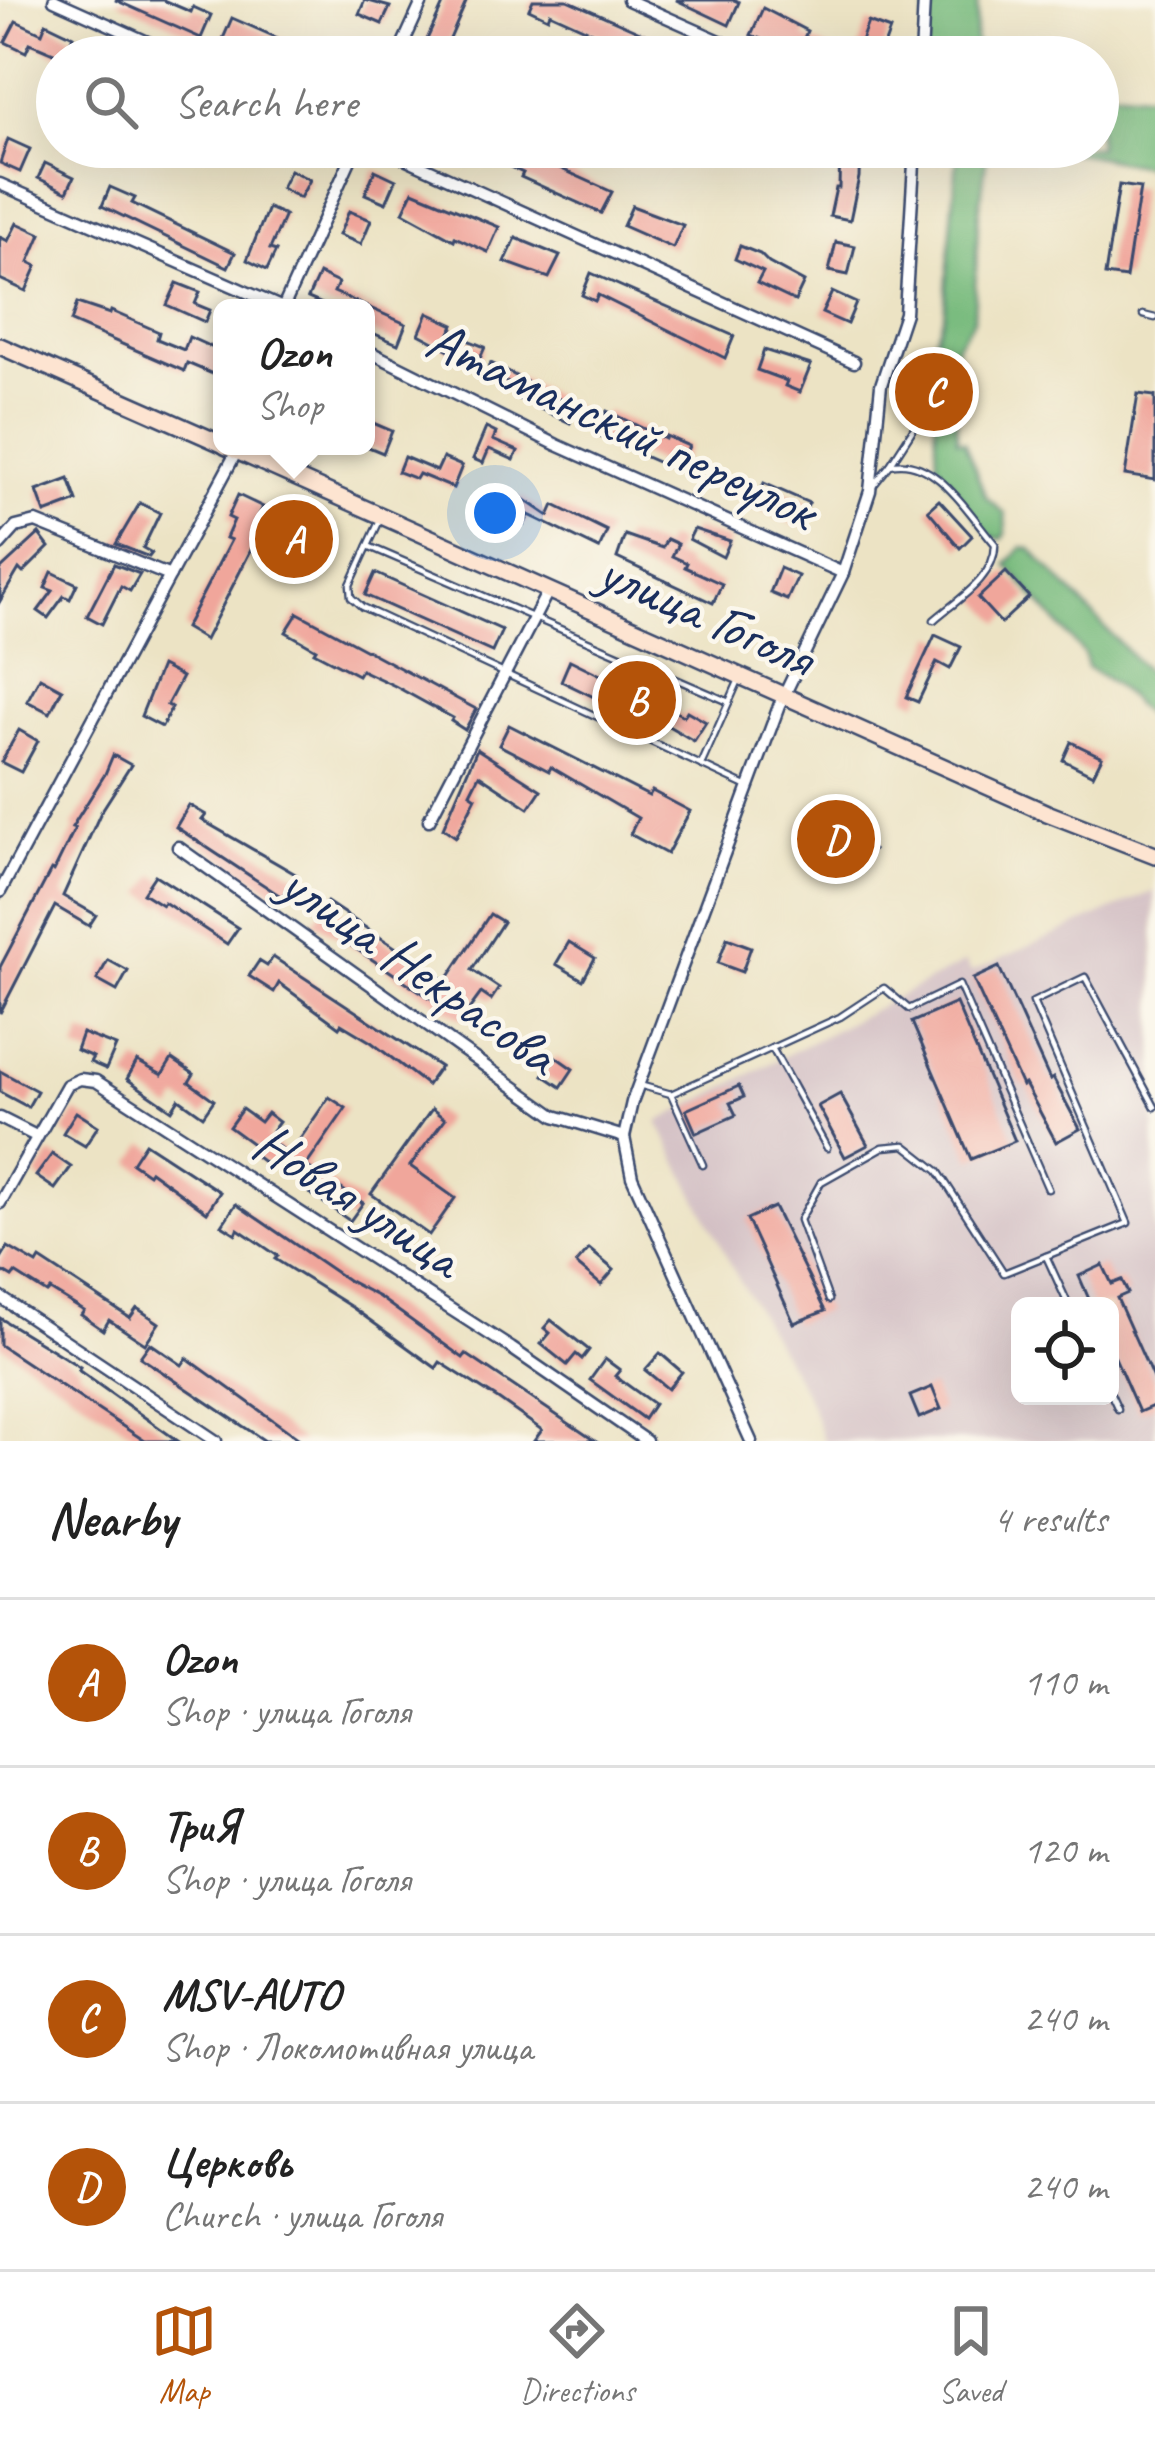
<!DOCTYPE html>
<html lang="en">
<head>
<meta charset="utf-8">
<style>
	:root { --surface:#fff; --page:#f6f6f6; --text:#222; --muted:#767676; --line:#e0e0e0; --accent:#b45309 }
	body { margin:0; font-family:Caveat,sans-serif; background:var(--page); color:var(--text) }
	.controls { position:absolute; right:36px; bottom:36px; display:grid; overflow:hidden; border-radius:18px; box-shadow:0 12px 48px #0002 }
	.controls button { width:108px; height:108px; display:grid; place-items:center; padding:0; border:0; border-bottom:3px solid var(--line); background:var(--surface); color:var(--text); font:60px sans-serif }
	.you { position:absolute; left:495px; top:513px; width:42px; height:42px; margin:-30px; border:9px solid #fff; border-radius:50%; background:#1a73e8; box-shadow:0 0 0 18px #1a73e833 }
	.badge { display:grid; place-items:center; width:78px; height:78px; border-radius:50%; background:var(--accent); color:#fff; font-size:39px; font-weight:700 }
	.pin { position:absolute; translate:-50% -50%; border:6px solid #fff; box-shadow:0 3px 12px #0006 }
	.popup { position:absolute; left:213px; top:299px; width:162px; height:156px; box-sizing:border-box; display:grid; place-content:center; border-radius:18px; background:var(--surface); filter:drop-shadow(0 3px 9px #0005); font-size:39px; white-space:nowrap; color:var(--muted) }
	.popup b { font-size:45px; color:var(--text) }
	.popup::after { content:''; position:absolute; left:50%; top:100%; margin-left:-24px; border:24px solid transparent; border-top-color:var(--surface) }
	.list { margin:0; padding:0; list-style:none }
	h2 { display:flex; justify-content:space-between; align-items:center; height:156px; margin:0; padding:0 48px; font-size:51px }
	h2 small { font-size:39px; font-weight:400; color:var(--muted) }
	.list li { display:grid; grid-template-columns:78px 1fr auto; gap:36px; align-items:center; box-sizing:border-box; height:168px; padding:0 48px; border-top:3px solid var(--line) }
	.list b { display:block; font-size:45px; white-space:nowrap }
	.list p { margin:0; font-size:39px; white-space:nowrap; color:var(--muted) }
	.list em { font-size:39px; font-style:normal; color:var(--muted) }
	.icon { flex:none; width:66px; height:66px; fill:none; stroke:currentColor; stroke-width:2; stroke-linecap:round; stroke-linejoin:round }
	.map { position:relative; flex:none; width:1155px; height:1441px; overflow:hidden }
	.search { position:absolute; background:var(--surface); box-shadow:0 12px 48px #0002; left:36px; right:36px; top:36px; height:132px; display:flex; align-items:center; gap:30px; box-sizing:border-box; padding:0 42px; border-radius:66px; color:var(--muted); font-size:45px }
	.sheet { height:828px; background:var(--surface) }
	nav { display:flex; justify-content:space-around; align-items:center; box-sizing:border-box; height:168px; border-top:3px solid var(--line); background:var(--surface); font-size:33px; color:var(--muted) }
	nav a { display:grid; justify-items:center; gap:6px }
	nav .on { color:var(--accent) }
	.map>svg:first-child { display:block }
	.industrial { fill:#d2bec3; fill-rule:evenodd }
	.forest { fill:#7abc7f; stroke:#4a766e; stroke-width:3 }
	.building { fill:#f0a69b }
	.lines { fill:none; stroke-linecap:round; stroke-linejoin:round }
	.service-casing { stroke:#3a4a6d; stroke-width:9 }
	.minor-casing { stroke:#3a4a6d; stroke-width:15 }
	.secondary-casing { stroke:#3a4a6d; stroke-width:20 }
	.service { stroke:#fff; stroke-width:4.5 }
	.minor { stroke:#fff; stroke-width:10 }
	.secondary { stroke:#fde4d1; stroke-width:15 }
	.labels { text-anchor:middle; stroke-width:9; stroke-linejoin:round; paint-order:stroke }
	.street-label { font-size:57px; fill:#1b2f5e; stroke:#fbf7ec }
</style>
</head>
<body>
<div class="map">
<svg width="1155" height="1441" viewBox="0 0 1155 1441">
	<rect width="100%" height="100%" fill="#fbf7ec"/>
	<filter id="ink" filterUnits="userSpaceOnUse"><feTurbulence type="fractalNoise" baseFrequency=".00833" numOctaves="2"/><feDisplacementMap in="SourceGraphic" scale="24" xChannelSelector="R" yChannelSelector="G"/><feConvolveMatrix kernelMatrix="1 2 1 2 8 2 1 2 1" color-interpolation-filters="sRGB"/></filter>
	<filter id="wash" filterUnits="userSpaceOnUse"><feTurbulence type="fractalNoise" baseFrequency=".004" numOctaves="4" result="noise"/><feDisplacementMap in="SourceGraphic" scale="48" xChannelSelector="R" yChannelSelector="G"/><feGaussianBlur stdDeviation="2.7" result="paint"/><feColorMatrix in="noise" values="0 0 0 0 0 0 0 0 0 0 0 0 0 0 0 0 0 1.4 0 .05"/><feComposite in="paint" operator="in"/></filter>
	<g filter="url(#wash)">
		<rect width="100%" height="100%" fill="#ece3c4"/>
		<path class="industrial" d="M1154,891l1,550h-331l-18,-47 -72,-123 -76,-149 307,-160 6,10zM1020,1306h90v90h-90z"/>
		<g class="forest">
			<path d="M927,0h51l-3,39 5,18h-58z"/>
			<path d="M1098,90l57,5v73l-109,-21h52z"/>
			<path d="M958,147h26l3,7 -9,66 -4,99 -17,25 -5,25 16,12 -4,22 -8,8 1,29 7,1 22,56 19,17 1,20 -4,5 -11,-2 -54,-72 -2,-58 11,-14 -1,-34 -13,-15 12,-29z"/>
			<path d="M1022,547l9,2 124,132v43l-41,-40 -27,-17 -3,-13 -77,-89z"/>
		</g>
		<g id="blocks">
			<g class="building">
				<path d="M115,0h48l28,12 2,-5 18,8 -10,23z"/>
				<path d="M365,0l25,7 -8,17 -23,-10z"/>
				<path d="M445,0h22l-25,57h-23z"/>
				<path d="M533,0h34l130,57h-50l-97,-44 -2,5 -19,-9z"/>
				<path d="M676,0h58l5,2 -10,23z"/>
				<path d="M763,8l44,23 -3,7 45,19h-46l-52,-22z"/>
				<path d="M232,18l57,25 -7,14h-21l-39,-16z"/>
				<path d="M16,21l26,12 4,-10 27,13 -10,21 -33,-14 -4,9 -21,-10z"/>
				<path d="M868,22l22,8 -10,27h-25z"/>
				<path d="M8,139l22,10 -10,23 -20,-9z"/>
				<path d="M459,147h62l-1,3 92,42 -11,21 -80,-36 2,-4 -39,-18 -3,4z"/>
				<path d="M840,147h20l-1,30 -9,43 -20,-4 6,-28h3z"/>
				<path d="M45,163l29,14 -7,15 -29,-14z"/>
				<path d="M290,170l20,10 -10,18 -19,-10z"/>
				<path d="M375,170l21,10 -10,23 -21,-9z"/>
				<path d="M1119,185l21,3 -14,90 -21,-3z"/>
				<path d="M110,187l25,11 -3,5 103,50 -7,14 -126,-61z"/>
				<path d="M413,191l86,36 -11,25 -33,-15 -1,3 -51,-28z"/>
				<path d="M632,206l51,19 -10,23 -50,-22z"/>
				<path d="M268,208l17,7 -15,34 6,2 -9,19 -20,-10z"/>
				<path d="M349,211l22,9 -10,24 -22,-9z"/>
				<path d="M17,223l24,11 -12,28 8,4 -11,25 -26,-12v-42l8,4z"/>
				<path d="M516,238l44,18 -11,22 -44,-16z"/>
				<path d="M836,242l19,4 -7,29 -19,-4z"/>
				<path d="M740,246l20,8 9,9 35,19 -9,19 -38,-18 6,-11 -28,-13z"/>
				<path d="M591,273l143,63 -9,22 -127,-63 -3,6 -13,-6z"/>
				<path d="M319,274l19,9 -4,9 72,32 -8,20 -32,-14v-22h-35l-23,-10z"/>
				<path d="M177,283l23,9 -5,12 15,6 -5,12 -38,-17z"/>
				<path d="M832,292l24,11 -9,21 -25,-11z"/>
				<path d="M77,303l33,11 1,-3 48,21 -2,7 27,11 5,-13 33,15v26l-35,-15 -3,8 -113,-49z"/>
				<path d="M428,313l26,12 -4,8 35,14 -8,18 -58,-31z"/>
				<path d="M764,350l47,15 -11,27 -15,-6 2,-5 -30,-11z"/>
				<path d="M931,357l11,1 -2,40h-11z"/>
				<path d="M491,363l86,45 -7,15 -55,-26 4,-9 -32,-15z"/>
				<path d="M1138,394l17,2v84l-30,-5z"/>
				<path d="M607,411l58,28 1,-3 23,10 -11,25 -82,-36z"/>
				<path d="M366,420l26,11 -9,22 -17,-7z"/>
				<path d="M486,428l10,5 -3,7 25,11 -4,9 -25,-11 -6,14 -10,-4z"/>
				<path d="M404,457l33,14 6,-13 19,8 -9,22 -34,-14 -3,5 -18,-7z"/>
				<path d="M69,479l8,22 -32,12 -8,-22z"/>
				<path d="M764,483l45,20 -11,23 -44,-20z"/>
				<path d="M238,495l25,12 -5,10 68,32 -14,29 -61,-28 -46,90 -20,-12 46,-88 -5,-2 8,-18 -6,-3z"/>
				<path d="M521,497l28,19 5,-11 53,26 -8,18 -70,-34 -5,10 -12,-6z"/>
				<path d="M939,500l33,36 -12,12 -32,-38z"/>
				<path d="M140,503l20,10 -17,35 9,5 -3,4 -33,-13z"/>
				<path d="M694,529l36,12 -7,16 -34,-18z"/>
				<path d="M39,534l10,13 -26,26 -4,-4 -19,32v-31z"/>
				<path d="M625,535l37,13 5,-9 11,5 -6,12 15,7 -2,4 37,17 -9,19 -96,-45z"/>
				<path d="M114,564l26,10 -10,17 -9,-5 -19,38 -15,-8z"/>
				<path d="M780,568l18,8 -11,24 -17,-7z"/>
				<path d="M52,572l25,12 -7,15 -6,-3 -16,22 -10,-7 15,-20 -8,-3z"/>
				<path d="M1006,572l23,25 -28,26 -23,-25z"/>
				<path d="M375,573l127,57 -10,22 -127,-57z"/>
				<path d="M298,613l178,96 -11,21 -14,-9 2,-3 -58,-32 -34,-16 -3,5 -44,-23 2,-3 -30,-17z"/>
				<path d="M935,635l26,12 -11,22 -13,-7 -19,40 -12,-5z"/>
				<path d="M570,660l114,56 3,-5 19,11 -12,19 -29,-17 -3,6 -101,-49z"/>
				<path d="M161,666l21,11 -15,28 5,2 -10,20 -21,-11z"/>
				<path d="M40,677l22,12 -12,24 -23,-12z"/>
				<path d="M509,725l140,71 3,-5 38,20 -23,43 -37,-20 8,-16 -87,-51 -2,4 -50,-26z"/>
				<path d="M19,730l19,11 -17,31 -20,-10z"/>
				<path d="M1071,742l31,15 -9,18 -30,-15z"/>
				<path d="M477,749l64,41 -12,18 -50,-33 -9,18 6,4 -20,40 -13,-9z"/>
				<path d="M113,755l18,10 -30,47 -38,84 33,19 -7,11 -34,-20 -55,107v-46l51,-97 3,1 21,-43 -3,-1 33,-53z"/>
				<path d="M820,804l53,46 -22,24 -52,-47z"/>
				<path d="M189,805l17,10 -4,5 95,55 -15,22 -106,-70z"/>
				<path d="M155,875l83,53 -11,16 -63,-42 -2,3 -19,-12z"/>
				<path d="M327,902l119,79 44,-67 13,8 -31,48 27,18 -8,12 -10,-7 -19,26 -148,-98z"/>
				<path d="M727,938l24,9 -9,25 -24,-9z"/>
				<path d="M569,942l26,16 -12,22 -27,-16z"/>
				<path d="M273,957l167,110 -13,18 -56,-43 -30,-18 -2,3 -60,-44 -5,9 -25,-16 10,-15 8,5z"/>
				<path d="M108,960l20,11 -11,20 -20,-11z"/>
				<path d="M999,967l51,113 3,-2 27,51 -24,13 -31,-58 -3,2 -49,-107z"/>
				<path d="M956,1003l59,138 -44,18 -59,-137z"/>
				<path d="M82,1033l34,13 -10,23 -16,-7 3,-5 -17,-7z"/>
				<path d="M556,1057l17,12 -12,18 -18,-12z"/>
				<path d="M172,1059l22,15 -5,8 25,18 -11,16 -24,-17 -7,11 -45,-31 10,-18 25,14z"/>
				<path d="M0,1071l37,20 -9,16 -28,-15z"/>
				<path d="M739,1086l5,11 -14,6 6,12 -40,18 -10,-23z"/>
				<path d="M840,1094l28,51 -23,12 -27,-51z"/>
				<path d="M329,1097l17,11 -40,58 57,37 -13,18 -42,-29 5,-7 -37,-25 -6,7 -17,-13 5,-6 -29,-21 13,-18 18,13 7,-9 12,9 -12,16 22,17z"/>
				<path d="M432,1109l13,10 -35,47 45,32 -26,37 -58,-41z"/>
				<path d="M76,1112l22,14 -13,20 -22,-13z"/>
				<path d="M145,1143l75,49 -13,20 -57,-41 -2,3 -16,-11z"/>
				<path d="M52,1154l19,13 -16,22 -19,-13z"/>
				<path d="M236,1204l111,76 32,17 84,61 3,-4 129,87h-61l8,-11 -44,-31 -58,-37 -4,6 -83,-60 -78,-49 3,-3 -40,-27 -2,5 -14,-9z"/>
				<path d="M774,1207l51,104 -31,12 -47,-104z"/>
				<path d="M8,1247l29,17 3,-5 90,59 7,-10 22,15 -14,21 -36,-24 -6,10 -22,-15 3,-4 -34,-21 -3,3 -32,-20 -3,4 -12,-7v-10z"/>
				<path d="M589,1249l25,21 -13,15 -25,-21z"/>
				<path d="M1103,1265l9,19 10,-4 6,13 -11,5 38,85v22l-16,7 -29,-66v-40h-18l-13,-30z"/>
				<path d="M0,1318l80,49 -2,3 100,71h-33l-127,-84 -18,-12z"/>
				<path d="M551,1320l38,30 -7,9 -6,-5 -9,11 -26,-21 9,-11 -6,-5z"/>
				<path d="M150,1343l32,22 5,-7 115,83h-37l-125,-84z"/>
				<path d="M660,1353l22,19 -14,17 -23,-19z"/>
				<path d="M605,1359l15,11 -5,6 39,28 -10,15 -54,-39z"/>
				<path d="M932,1387l9,22 -22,9 -9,-22z"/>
			</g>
		</g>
	</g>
	<g filter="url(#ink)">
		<use href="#blocks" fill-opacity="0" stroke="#3a4a6d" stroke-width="3"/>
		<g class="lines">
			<defs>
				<g id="service">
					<path d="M1143,315l12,3"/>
					<path d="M890,465l29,-45 2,-49"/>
					<path d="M873,486l17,-21c45,-11 79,49 105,79 1,33 -38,56 -61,76"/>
					<path d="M379,522l-29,63 1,12 11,10 386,180"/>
					<path d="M368,546l361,156"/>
					<path d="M701,765l37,-83"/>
					<path d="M772,1048l55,100"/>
					<path d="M639,1085l32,9 169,-77 44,-29 25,21 50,-24 89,204"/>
					<path d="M671,1094l32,71"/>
					<path d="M1046,1256l23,50"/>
					<path d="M829,1300l-29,-80 21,-38 62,-35 22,-2 33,26 66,102 124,-50 -95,-221 52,-25 70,130"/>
					<path d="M1110,1392l8,17"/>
				</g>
				<g id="minor">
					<path d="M54,0l127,57"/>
					<path d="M628,0l128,57"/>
					<path d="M397,57l26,-57"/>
					<path d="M921,57l3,-57"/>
					<path d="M380,147l474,215"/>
					<path d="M0,184l283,124"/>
					<path d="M283,308l73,-161"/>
					<path d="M366,350l191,95 286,128"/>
					<path d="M0,545l16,-18 20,-5 134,54"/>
					<path d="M429,820l119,-229"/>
					<path d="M178,847l377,269 69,21"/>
					<path d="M0,892l237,-441"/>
					<path d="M0,1118l36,18"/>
					<path d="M0,1203l67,-118 13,-6 16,2 415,267 135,93"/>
					<path d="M0,1297l216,144"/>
					<path d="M751,1441l-119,-264 -8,-40 8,-35 147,-396 64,-133 27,-82 11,-106 24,-72 10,-166"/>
				</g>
				<g id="secondary">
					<path d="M0,346l222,98"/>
					<path d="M225,446l822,367 108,42"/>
				</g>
			</defs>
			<use href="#service" class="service-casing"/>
			<use href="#minor" class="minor-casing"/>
			<use href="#secondary" class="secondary-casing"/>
			<use href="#service" class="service"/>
			<use href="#minor" class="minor"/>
			<use href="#secondary" class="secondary"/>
		</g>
	</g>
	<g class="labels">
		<g class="street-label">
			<text transform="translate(622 424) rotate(25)" y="20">Атаманский переулок</text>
			<text transform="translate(707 613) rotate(24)" y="20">улица Гоголя</text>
			<text transform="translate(420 968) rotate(35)" y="20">улица Некрасова</text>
			<text transform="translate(358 1199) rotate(33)" y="20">Новая улица</text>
		</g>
	</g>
</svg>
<div class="controls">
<button><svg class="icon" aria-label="locate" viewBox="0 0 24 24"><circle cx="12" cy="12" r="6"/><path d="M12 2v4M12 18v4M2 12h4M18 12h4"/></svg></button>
</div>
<div class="you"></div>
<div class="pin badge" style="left:294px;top:539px">A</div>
<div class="popup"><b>Ozon</b>Shop</div>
<div class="pin badge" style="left:637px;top:700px">B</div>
<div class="pin badge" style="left:934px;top:392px">C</div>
<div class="pin badge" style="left:836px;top:839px">D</div>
<div class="search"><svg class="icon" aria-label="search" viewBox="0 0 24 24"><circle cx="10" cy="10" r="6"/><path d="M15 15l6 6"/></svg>Search here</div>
</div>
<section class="sheet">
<h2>Nearby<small>4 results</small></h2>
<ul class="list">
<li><span class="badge">A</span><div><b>Ozon</b><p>Shop · улица Гоголя</p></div><em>110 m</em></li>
<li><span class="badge">B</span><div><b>ТриЯ</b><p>Shop · улица Гоголя</p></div><em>120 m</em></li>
<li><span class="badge">C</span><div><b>MSV-AUTO</b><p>Shop · Локомотивная улица</p></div><em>240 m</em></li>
<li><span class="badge">D</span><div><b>Церковь</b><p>Church · улица Гоголя</p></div><em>240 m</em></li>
</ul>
</section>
<nav>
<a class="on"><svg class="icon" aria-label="map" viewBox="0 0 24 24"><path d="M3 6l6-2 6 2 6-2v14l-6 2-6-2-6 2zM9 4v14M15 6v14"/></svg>Map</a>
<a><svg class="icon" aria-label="directions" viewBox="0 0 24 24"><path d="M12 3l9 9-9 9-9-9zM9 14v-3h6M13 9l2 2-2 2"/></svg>Directions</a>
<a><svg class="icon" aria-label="saved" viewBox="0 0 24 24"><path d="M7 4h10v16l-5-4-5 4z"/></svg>Saved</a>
</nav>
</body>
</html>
